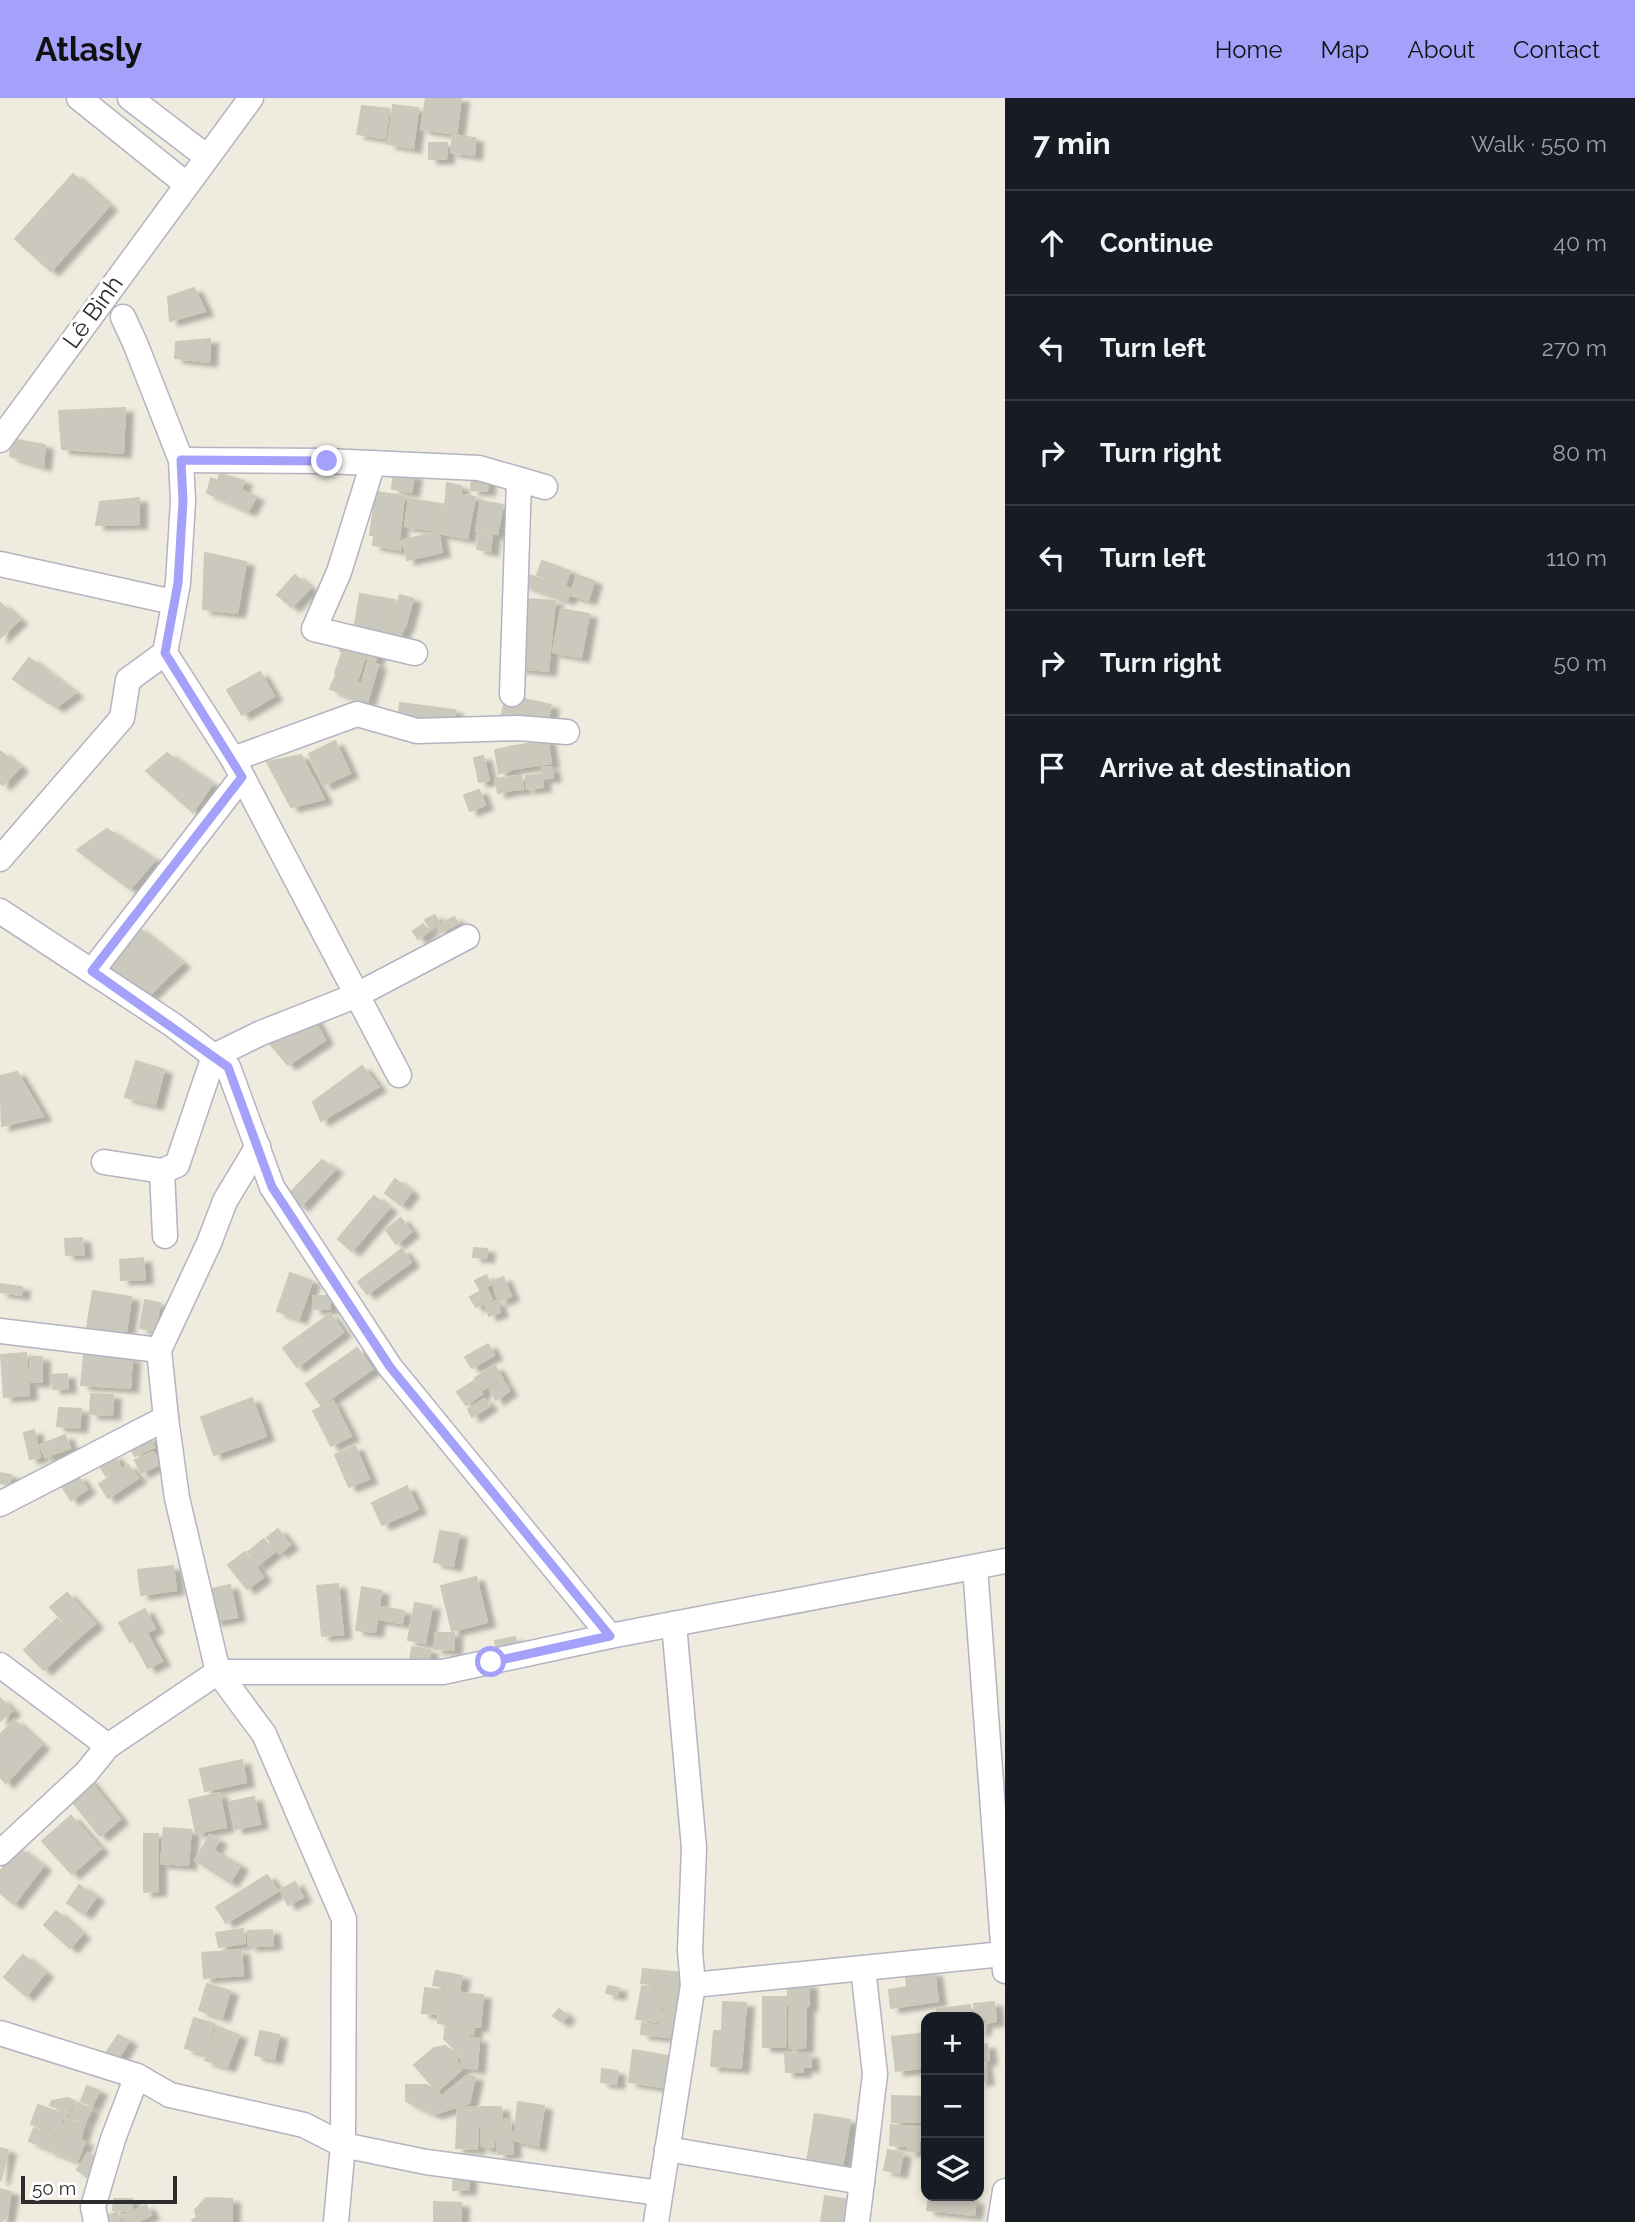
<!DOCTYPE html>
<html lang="en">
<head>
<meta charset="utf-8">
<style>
	:root { --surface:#171b24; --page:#20242c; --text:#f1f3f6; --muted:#9ea1a6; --line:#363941; --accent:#a4a1fa }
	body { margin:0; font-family:Raleway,sans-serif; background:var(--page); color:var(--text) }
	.controls { position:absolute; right:21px; bottom:21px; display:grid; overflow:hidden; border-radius:14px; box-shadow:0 4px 10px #0003 }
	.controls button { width:63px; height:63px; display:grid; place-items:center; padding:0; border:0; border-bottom:2px solid var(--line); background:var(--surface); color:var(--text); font:35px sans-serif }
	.scale { position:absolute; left:21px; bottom:18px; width:156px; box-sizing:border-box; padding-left:7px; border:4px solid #2d2d2d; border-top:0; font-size:19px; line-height:24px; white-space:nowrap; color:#2d2d2d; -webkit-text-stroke:5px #fff; paint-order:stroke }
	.stop { position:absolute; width:21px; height:21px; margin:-16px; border:5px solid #a4a1fa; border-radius:50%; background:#fff }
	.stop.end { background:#a4a1fa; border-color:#fff; box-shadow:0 2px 7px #0008 }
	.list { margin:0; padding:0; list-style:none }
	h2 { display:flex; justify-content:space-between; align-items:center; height:91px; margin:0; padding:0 28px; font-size:30px }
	h2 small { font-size:23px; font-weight:400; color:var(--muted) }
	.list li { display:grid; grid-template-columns:46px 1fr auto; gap:21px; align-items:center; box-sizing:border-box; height:105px; padding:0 28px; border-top:2px solid var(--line) }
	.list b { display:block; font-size:26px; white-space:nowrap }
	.list em { font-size:23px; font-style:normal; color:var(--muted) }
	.icon { flex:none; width:38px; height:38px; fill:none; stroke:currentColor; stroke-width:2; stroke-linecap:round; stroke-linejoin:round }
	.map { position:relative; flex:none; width:1005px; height:2124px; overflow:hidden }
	header { display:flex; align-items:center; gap:42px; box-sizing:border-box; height:98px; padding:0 35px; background:var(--accent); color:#111 }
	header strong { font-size:33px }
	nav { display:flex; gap:38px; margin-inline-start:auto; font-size:24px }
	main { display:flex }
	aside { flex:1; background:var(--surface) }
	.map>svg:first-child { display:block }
	.building { fill:#cbc8be; stroke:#cbc9b8; stroke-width:2; filter:url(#shadow) }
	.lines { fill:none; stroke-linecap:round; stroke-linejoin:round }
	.minor-casing { stroke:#b3b3c1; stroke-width:27 }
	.minor { stroke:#fff; stroke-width:24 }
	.route { stroke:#a4a1fa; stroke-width:9 }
	.labels { text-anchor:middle; stroke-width:6; stroke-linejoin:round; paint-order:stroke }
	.street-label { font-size:24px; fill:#2d2d2d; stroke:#fff }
</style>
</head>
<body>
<header>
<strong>Atlasly</strong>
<nav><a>Home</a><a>Map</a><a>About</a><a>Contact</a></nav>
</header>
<main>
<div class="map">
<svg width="1005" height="2124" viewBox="0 0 1005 2124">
	<defs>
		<filter id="shadow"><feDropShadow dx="8" dy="4.5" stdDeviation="2" flood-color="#0004"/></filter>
	</defs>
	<rect width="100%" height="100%" fill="#efecdf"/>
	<g class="building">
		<path d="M426,0h35l-5,36 -35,-5z"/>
		<path d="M393,7l25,3 -5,40 -25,-4z"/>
		<path d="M362,8l27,3 -4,29 -28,-4z"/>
		<path d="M453,37l22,3 -1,17 -23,-3z"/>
		<path d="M429,45h18l-1,16h-17z"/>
		<path d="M73,76l36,32 -58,65 -36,-32z"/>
		<path d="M194,190l11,23 -35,10 -2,-24z"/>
		<path d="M210,241l-1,23 -34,-4 1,-16z"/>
		<path d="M125,310l-2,45 -61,-4 -3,-38z"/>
		<path d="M12,341l33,6 -2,21 -33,-10z"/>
		<path d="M394,374l20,3 -3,17 -19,-3z"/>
		<path d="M472,375l16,1 -1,17 -16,-1z"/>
		<path d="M220,376l24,7 -3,9 15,7 -8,14 -41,-18 4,-15 7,3z"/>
		<path d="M447,385l14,3 -1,8 -14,-3z"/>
		<path d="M376,394l28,4 -5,43 -29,-4z"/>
		<path d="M447,394l28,5 -8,41 -28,-5z"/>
		<path d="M139,400v26l-43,1 4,-23z"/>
		<path d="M409,401l33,5 -4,27 -33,-5z"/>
		<path d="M481,403l22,4 -6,29 -21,-4z"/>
		<path d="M438,434l4,20 -35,8 -4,-20z"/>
		<path d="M479,435l13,2 -2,16 -13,-2z"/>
		<path d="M374,439l28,5 -2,8 -27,-5z"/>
		<path d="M205,455l41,9 -9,51 -34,-4z"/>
		<path d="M542,463l28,10 -5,14 -28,-10z"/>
		<path d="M526,476l45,15 -4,11 -45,-16z"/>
		<path d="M295,477l15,13 -18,19 -15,-12z"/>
		<path d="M577,477l17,6 -6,19 -17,-5z"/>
		<path d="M360,496l35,6 -6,37 -35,-6z"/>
		<path d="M400,497l13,4 -8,28 -13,-4z"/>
		<path d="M525,501l30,2 -7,70 -30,-3z"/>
		<path d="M0,505l19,17 -19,18z"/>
		<path d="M561,511l28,5 -8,43 -28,-5z"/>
		<path d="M393,528l10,2 -3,12 -10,-2z"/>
		<path d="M344,541l34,11 -3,11 -35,-10z"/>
		<path d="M342,555l22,7 -7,21 -22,-8z"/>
		<path d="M29,560l46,35 -19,14 -43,-28z"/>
		<path d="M368,564l10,3 -11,37 -10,-3z"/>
		<path d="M260,574l14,24 -32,19 -15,-25z"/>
		<path d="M336,577l24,9 -6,14 -24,-9z"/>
		<path d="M506,597l45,10 -5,23 -45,-10z"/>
		<path d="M400,605l55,7 -2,16 -55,-7z"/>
		<path d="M547,641l4,24 -12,2 -3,-24z"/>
		<path d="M335,643l15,32 -26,12 -15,-31z"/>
		<path d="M534,645l4,22 -27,4 -3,-22z"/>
		<path d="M506,650l4,23 -11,2 -4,-23z"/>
		<path d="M0,653l20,16 -17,18 -3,-2z"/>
		<path d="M167,655l45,31 -19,28 -47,-41z"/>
		<path d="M301,657l23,44 -33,8 -24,-45z"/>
		<path d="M483,658l6,24 -10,2 -5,-24z"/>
		<path d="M551,669l2,10 -10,1 -1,-10z"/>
		<path d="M541,676l2,13 -16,2 -1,-13z"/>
		<path d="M521,678l2,13 -10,1 -2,-13z"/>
		<path d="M510,679l2,13 -14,3 -3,-14z"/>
		<path d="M479,692l6,15 -15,6 -6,-16z"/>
		<path d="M107,731l48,31 -25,29 -53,-39z"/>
		<path d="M435,817l4,8 -9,5 -5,-8z"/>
		<path d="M454,819l4,6 -17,9 -4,-6z"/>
		<path d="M423,826l6,7 -11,8 -5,-8z"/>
		<path d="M137,829l45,36 -33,32 -52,-31z"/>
		<path d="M312,918l13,24 -37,25 -27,-32z"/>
		<path d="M136,963l28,9 -9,35 -30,-8z"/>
		<path d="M362,968l16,21 -57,34 -8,-19z"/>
		<path d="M17,974l26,44 -41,10 -2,-50z"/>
		<path d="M322,1062l13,9 -34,37 -13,-11z"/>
		<path d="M395,1081l16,13 -10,13 -16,-12z"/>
		<path d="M374,1098l15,12 -37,43 -14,-12z"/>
		<path d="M401,1120l10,14 -15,12 -10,-14z"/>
		<path d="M82,1140l2,16 -18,1 -1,-16z"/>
		<path d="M474,1150l13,1 -1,9 -13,-1z"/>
		<path d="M402,1151l9,13 -44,32 -9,-12z"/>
		<path d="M143,1160l2,21 -24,1 -1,-20z"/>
		<path d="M290,1175l22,8 -13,38 -22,-8z"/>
		<path d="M486,1177l5,9 -11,6 -5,-9z"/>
		<path d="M503,1179l8,19 -11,5 -8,-19z"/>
		<path d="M0,1186l22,3 -1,8 -21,-3z"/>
		<path d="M486,1190l6,11 -16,8 -6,-10z"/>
		<path d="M93,1193l38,6 -6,42 -39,-6z"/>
		<rect x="313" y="1198" width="17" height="13"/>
		<path d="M145,1202l15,3 -5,28 -15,-3z"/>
		<path d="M496,1203l4,11 -11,4 -4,-11z"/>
		<path d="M330,1216l13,18 -46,35 -14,-19z"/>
		<path d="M488,1246l6,11 -22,13 -7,-11z"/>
		<path d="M357,1250l15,21 -51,36 -15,-21z"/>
		<path d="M26,1255l3,42 -25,2 -3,-42z"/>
		<path d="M84,1256l48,4 -2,30 -49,-3z"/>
		<path d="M30,1259h12v25h-11z"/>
		<path d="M495,1268l7,12 -20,12 -7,-12z"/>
		<path d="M67,1276l1,14 -15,1 -1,-14z"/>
		<path d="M474,1283l8,13 -16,11 -9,-13z"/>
		<path d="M503,1283l6,10 -13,9 -6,-11z"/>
		<path d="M91,1296l22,1 -1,20 -22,-1z"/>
		<path d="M252,1300l14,38 -52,19 -13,-38z"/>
		<path d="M484,1301l5,7 -17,11 -4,-8z"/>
		<path d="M333,1303l18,35 -20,10 -18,-35z"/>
		<path d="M59,1310l22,1 -2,19 -22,-2z"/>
		<path d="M34,1332l6,27 -10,2 -6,-26z"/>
		<path d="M65,1337l5,13 -25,9 -5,-12z"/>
		<path d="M148,1338l6,11 -19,9 -6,-10z"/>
		<path d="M355,1348l14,33 -20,8 -14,-32z"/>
		<path d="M153,1354l6,12 -18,9 -6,-13z"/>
		<path d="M114,1357l7,13 -15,8 -7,-12z"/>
		<path d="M128,1367l10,13 -30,20 -9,-14z"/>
		<path d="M0,1375l11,2 -2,10 -9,-2z"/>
		<path d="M78,1378l9,13 -16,11 -9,-14z"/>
		<path d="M407,1388l11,23 -36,16 -10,-22z"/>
		<path d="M278,1431l12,16 -11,8 -12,-15z"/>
		<path d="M440,1433l19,3 -6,32 -19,-4z"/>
		<path d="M264,1441l10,13 -16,13 -10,-13z"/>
		<path d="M245,1454l18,25 -16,12 -19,-24z"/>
		<path d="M173,1468l3,24 -35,5 -3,-25z"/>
		<path d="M476,1479l11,45 -35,9 -11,-45z"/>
		<path d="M338,1486l5,50 -21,2 -5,-50z"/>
		<path d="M230,1487l7,32 -23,4 -7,-31z"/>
		<path d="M362,1489l19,4 -6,41 -19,-2z"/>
		<path d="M67,1495l28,31 -17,14 -28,-31z"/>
		<path d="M415,1505l17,3 -7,37 -17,-3z"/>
		<path d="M381,1509l23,4 -2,12 -24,-4z"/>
		<path d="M145,1511l10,19 -25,14 -11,-19z"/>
		<path d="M57,1521l20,20 -33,31 -20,-20z"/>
		<path d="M435,1535h19v17l-19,-1z"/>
		<path d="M147,1536l15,27 -14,7 -14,-26z"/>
		<path d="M515,1539l2,9 -20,4 -2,-9z"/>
		<path d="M412,1549l18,3 -2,16 -18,-3z"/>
		<path d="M0,1600l12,13 -12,10z"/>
		<path d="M14,1622l27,25 -35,38 -6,-6v-42z"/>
		<path d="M242,1662l4,22 -41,9 -5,-22z"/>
		<path d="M88,1681l32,40 -20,17 -33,-41z"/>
		<path d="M219,1695l7,34 -30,6 -7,-33z"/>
		<path d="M254,1699l6,27 -25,5 -5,-27z"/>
		<path d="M71,1718l29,33 -28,25 -30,-33z"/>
		<path d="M164,1730l27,2 -3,35 -27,-2z"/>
		<path d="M144,1736h14v57l-14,1z"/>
		<path d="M210,1737l9,6 -6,9 27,16 -10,16 -35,-22z"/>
		<path d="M18,1750l25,18 -29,38 -14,-11v-21z"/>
		<path d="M267,1777l11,16 -52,32 -10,-16z"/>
		<path d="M295,1784l8,15 -15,8 -8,-15z"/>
		<path d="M79,1787l17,12 -12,17 -17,-11z"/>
		<path d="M56,1813l26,23 -12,14 -26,-23z"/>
		<path d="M243,1831l2,14 -26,4 -3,-14z"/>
		<path d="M272,1832l1,15 -24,1 -1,-15z"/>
		<path d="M241,1852l2,25 -39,3 -2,-25z"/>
		<path d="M23,1857l22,18 -19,23 -22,-19z"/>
		<path d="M643,1871l39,4 -4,37 -15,-2 2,-22 -24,-3z"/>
		<path d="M436,1873l26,5 -3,15 -26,-6z"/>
		<path d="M934,1874l4,29 -47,7 -2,-18 18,-3 -1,-11z"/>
		<path d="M207,1886l23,7 -8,26 -23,-7z"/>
		<rect x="788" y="1886" width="21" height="22"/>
		<path d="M608,1888l11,2 -2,7 -11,-2z"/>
		<path d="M642,1888l21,3 -5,33 -22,-3z"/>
		<path d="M425,1890l14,2 -3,24 -14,-1z"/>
		<path d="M441,1893l42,4 -3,32 -42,-4z"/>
		<path d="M763,1899h23l-1,50h-22z"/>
		<path d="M723,1904l23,1 -5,65 -30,-2 3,-35h8z"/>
		<path d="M994,1904l2,19 -12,2 -1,-10 -8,1 -1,-10z"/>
		<path d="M970,1907l1,10 10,-1 2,16 -4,1v-14h-41l-1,-8z"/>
		<path d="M790,1910h16l-1,40h-16z"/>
		<path d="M559,1911l8,7 -5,6 -9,-6z"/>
		<path d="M661,1913l19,2 -3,25 -36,-4 1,-11 17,3z"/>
		<path d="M194,1920l20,6 -9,30 -20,-6z"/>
		<path d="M446,1927l28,2 -1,8h-4v3l10,1 -2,30 -16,-2 1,-12 -18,-16z"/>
		<path d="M217,1929l22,8 -12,32 -22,-7z"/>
		<path d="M260,1933l19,4 -5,24 -19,-4z"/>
		<path d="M926,1935v34l-30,4 -4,-34z"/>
		<path d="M118,1937l11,6 -12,19 -11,-7z"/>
		<path d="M987,1946l2,16 -6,1 3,19 -7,1v-35z"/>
		<path d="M445,1948l15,11 -4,2 5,11 -24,21 -23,-26 20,-17z"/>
		<path d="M633,1952l35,6 -5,31 -34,-5z"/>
		<path d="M785,1956h25l1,13h-8v5h-17z"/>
		<path d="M602,1971l15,2 -1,13 -15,-2z"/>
		<path d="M468,1977l7,2 -6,26 -35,11 -28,-13v-16h21l15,11z"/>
		<path d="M87,1988l12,5 -7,15 -11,-5z"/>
		<path d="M892,1998l34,1v25h-34z"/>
		<path d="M68,2000l6,3 -5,12 -19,-8 2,-4z"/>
		<path d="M518,2004l26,4 -6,40 -24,-6z"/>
		<path d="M77,2005l14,6 -6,14 -14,-6z"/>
		<path d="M38,2007l28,10 -6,7 2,3 -4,10 -27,-11z"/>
		<path d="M458,2009l21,1 -2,41 -21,-1z"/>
		<path d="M481,2009h20l1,16 -8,7v17h-12z"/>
		<path d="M815,2016l35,6 -9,53 -35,-6z"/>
		<path d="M66,2021l18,6 -3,12 -19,-7z"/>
		<path d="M505,2021h5l3,34 -15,1 -2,-22 7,-6z"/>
		<path d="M891,2027l35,3v13l-19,-1 -1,6 -16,-1z"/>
		<path d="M34,2030l18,7 -5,13 -18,-7z"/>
		<path d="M63,2035l22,9 -8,19 -29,-11 4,-10z"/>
		<path d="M909,2042l10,1 -1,11 -10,-1z"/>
		<path d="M0,2050l8,2 -7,30h-1z"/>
		<path d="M888,2052l15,3 -4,20 -15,-3z"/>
		<path d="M88,2055l15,10 -11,17 -15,-10z"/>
		<path d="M454,2070l15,1 -1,21h-15z"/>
		<path d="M0,2091l11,3 -5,26 -6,4z"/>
		<path d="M825,2098l24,4 -3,22h-25z"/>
		<path d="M929,2098h40v5h7l-2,14 -47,-5z"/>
		<path d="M206,2100l26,1v23h-38l-2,-2 5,-2 -2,-8z"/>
		<path d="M114,2101h18v12l-19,-1z"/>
		<path d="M434,2104l27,1 -1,19h-26z"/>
		<path d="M146,2107l5,10 -14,7h-12l-3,-6z"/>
		<path d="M117,2114l3,10h-18l-1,-4z"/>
	</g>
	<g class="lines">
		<defs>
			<g id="minor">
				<path d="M79,0l107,86"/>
				<path d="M130,0l77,59"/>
				<path d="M0,342l251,-342"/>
				<path d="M181,362l146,1 152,7 66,19"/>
				<path d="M373,365l-34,109 -25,57 101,24"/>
				<path d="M0,466l173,38"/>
				<path d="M165,555l68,106 166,316"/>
				<path d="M512,596l7,-214"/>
				<path d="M233,661l124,-45 60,17 102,-3 48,4"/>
				<path d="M0,761l122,-141 6,-38 37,-27 13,-70 5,-82 -2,-41 -46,-117 -12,-26"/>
				<path d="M0,813l173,114 55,42 44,120 118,180 220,269"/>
				<path d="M92,873l150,-194"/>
				<path d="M258,1048l-33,55 -16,42 -50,107 7,68 11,80 41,174 46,62 80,185 -1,226 -7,77"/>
				<path d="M104,1064l58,9 15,-6 37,-109 47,-23 94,-37 112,-59"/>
				<path d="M162,1073l3,65"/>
				<path d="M0,1233l159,19"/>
				<path d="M0,1406l166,-86"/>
				<path d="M975,1469l30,404"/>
				<path d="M0,1567l108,81 110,-74h225l167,-36 395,-75"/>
				<path d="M0,1755l86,-80 22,-27"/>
				<path d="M693,1887l170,-17"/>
				<path d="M0,1935l137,43 33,19 134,30 39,20 83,17 234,31"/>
				<path d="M667,2051l195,33 13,-108 -12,-106 140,-14"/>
				<path d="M96,2124l-3,-15 20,-68 24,-63"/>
				<path d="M656,2124l37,-237 -3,-34 4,-103 -20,-224"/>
				<path d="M857,2124l5,-40"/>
				<path d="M1000,2124l5,-31"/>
			</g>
		</defs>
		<use href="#minor" class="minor-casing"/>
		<use href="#minor" class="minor"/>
	</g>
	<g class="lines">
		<path class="route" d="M327,363l-146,-1 2,41 -5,82 -13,70 77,124 -150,194 136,96 44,120 118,180 220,269 -119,26"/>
	</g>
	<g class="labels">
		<g class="street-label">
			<text transform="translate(93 214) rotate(-54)" y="8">Lê Bình</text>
		</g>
	</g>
</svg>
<div class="controls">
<button>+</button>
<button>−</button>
<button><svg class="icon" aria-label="layers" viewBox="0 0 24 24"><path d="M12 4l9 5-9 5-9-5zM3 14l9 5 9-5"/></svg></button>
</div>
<div class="scale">50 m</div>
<div class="stop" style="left:491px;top:1564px"></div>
<div class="stop end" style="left:327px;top:363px"></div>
</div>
<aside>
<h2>7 min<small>Walk · 550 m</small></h2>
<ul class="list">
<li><svg class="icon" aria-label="ahead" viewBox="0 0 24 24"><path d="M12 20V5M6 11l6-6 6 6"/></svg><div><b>Continue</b></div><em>40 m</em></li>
<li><svg class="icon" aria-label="left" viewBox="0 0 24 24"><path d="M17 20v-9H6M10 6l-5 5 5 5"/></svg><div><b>Turn left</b></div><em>270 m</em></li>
<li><svg class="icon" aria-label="right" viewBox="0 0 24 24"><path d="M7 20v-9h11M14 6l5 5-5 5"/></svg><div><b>Turn right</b></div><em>80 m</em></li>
<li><svg class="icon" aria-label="left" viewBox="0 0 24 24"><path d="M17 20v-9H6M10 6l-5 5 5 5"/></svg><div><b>Turn left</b></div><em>110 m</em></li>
<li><svg class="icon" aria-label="right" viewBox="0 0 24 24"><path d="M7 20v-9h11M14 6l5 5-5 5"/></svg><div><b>Turn right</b></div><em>50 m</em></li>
<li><svg class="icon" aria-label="arrive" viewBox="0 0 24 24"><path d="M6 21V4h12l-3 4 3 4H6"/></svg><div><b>Arrive at destination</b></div></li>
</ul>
</aside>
</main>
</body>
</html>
